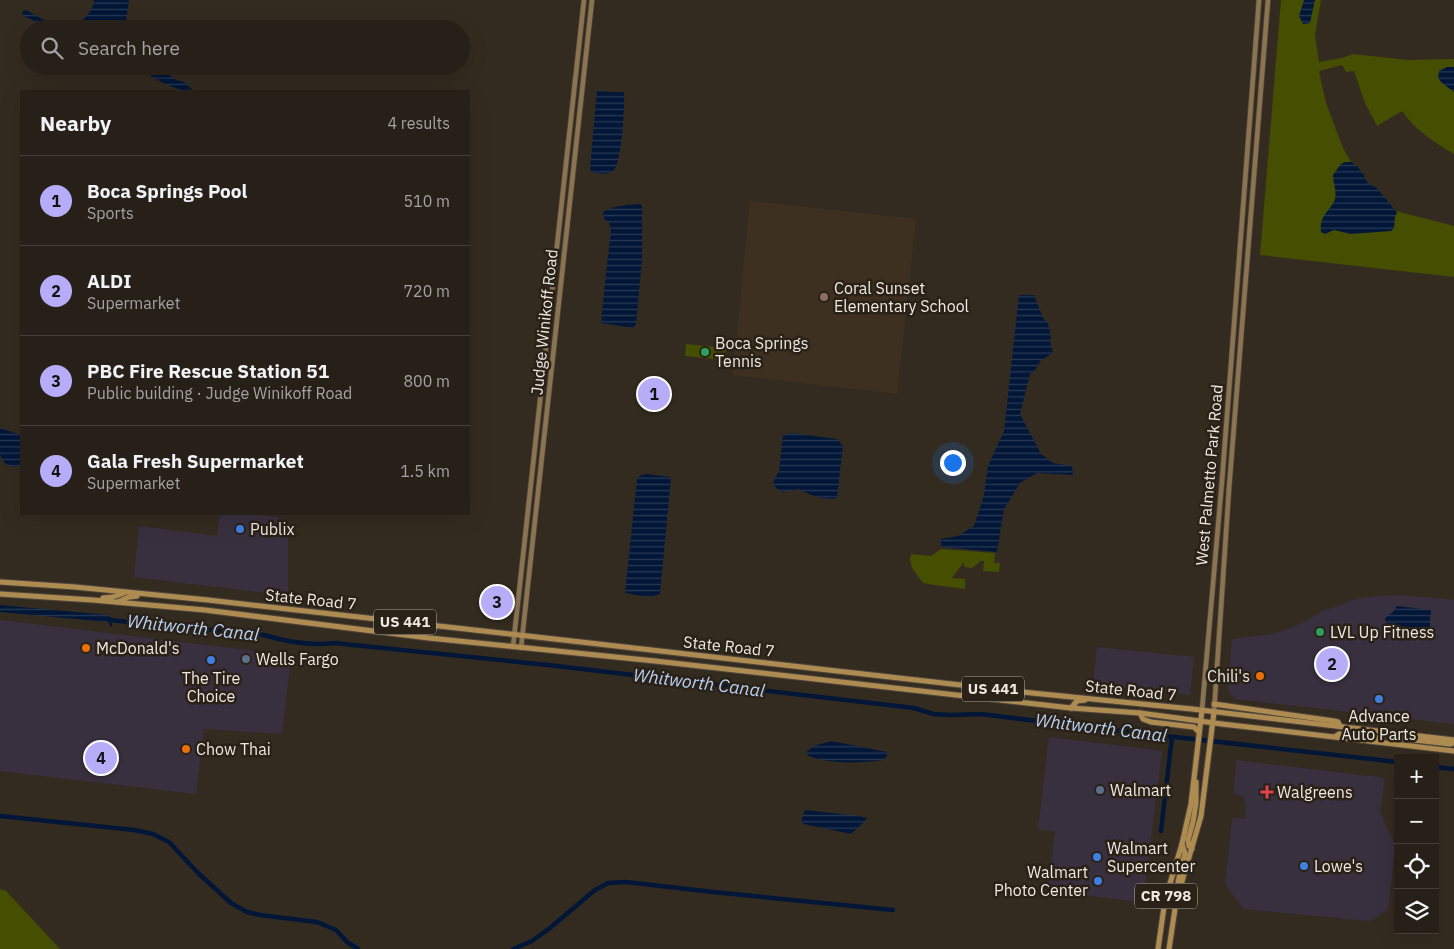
<!DOCTYPE html>
<html lang="en">
<head>
<meta charset="utf-8">
<style>
	:root { --surface:#272018; --page:#332d25; --text:#f1f3f6; --muted:#a4a3a2; --line:#433e37; --accent:#b6acf8 }
	body { margin:0; font-family:"IBM Plex Sans",sans-serif; background:var(--page); color:var(--text) }
	.controls { position:absolute; right:15px; bottom:15px; display:grid; overflow:hidden; border-radius:0px; box-shadow:0 5px 20px #0002 }
	.controls button { width:45px; height:45px; display:grid; place-items:center; padding:0; border:0; border-bottom:1px solid var(--line); background:var(--surface); color:var(--text); font:25px sans-serif }
	.you { position:absolute; left:952px; top:462px; width:18px; height:18px; margin:-12px; border:4px solid #fff; border-radius:50%; background:#1a73e8; box-shadow:0 0 0 8px #1a73e833 }
	.badge { display:grid; place-items:center; width:32px; height:32px; border-radius:50%; background:var(--accent); color:#111; font-size:16px; font-weight:700 }
	.pin { position:absolute; translate:-50% -50%; border:2px solid #fff; box-shadow:0 1px 5px #0006 }
	.list { margin:0; padding:0; list-style:none }
	h2 { display:flex; justify-content:space-between; align-items:center; height:65px; margin:0; padding:0 20px; font-size:21px }
	h2 small { font-size:16px; font-weight:400; color:var(--muted) }
	.list li { display:grid; grid-template-columns:32px 1fr auto; gap:15px; align-items:center; box-sizing:border-box; height:90px; padding:0 20px; border-top:1px solid var(--line) }
	.list b { display:block; font-size:19px; white-space:nowrap }
	.list p { margin:0; font-size:16px; white-space:nowrap; color:var(--muted) }
	.list em { font-size:16px; font-style:normal; color:var(--muted) }
	.icon { flex:none; width:28px; height:28px; fill:none; stroke:currentColor; stroke-width:2; stroke-linecap:round; stroke-linejoin:round }
	.map { position:relative; flex:none; width:1454px; height:949px; overflow:hidden }
	.search { position:absolute; background:var(--surface); box-shadow:0 5px 20px #0002; left:20px; top:20px; width:450px; height:55px; display:flex; align-items:center; gap:12px; box-sizing:border-box; padding:0 18px; border-radius:28px; color:var(--muted); font-size:19px }
	.panel { position:absolute; background:var(--surface); box-shadow:0 5px 20px #0002; left:20px; top:90px; width:450px; height:425px; border-radius:0px }
	.map>svg:first-child { display:block }
	.commercial { fill:#39303f }
	.built { fill:#3e3020 }
	.green { fill:#454e01 }
	.water { fill:url(#water-rules) }
	.lines { fill:none; stroke-linecap:round; stroke-linejoin:round }
	.canal { stroke:#021738; stroke-width:4.5 }
	.secondary-casing { stroke:#4f463d; stroke-width:6 }
	.primary-casing { stroke:#4f463d; stroke-width:7 }
	.secondary { stroke:#8b7451; stroke-width:4.5 }
	.primary { stroke:#ae8c51; stroke-width:5 }
	.education-dot { fill:#8d6e63; stroke:#2a2117; stroke-width:2 }
	.leisure-dot { fill:#2e9e5b; stroke:#2a2117; stroke-width:2 }
	.shop-dot { fill:#3f7fe0; stroke:#2a2117; stroke-width:2 }
	.food-dot { fill:#e8710a; stroke:#2a2117; stroke-width:2 }
	.service-dot { fill:#5c6f8a; stroke:#2a2117; stroke-width:2 }
	.health-dot { fill:#e0444e; stroke:#2a2117; stroke-width:2 }
	.labels { text-anchor:middle; stroke-width:5; stroke-linejoin:round; paint-order:stroke }
	.shield { fill:#2a2117; stroke:#b4ada5; stroke-width:1 }
	.shield-label { font-size:15px; font-weight:bold; fill:#efe9e2 }
	.poi-label { font-size:16px; fill:#efe9e2; stroke:#2a2117; text-anchor:start }
	.street-label { font-size:16px; fill:#efe9e2; stroke:#2a2117 }
	.water-label { font-size:18px; font-style:italic; fill:#b8d1f6; stroke:#2a2117 }
</style>
</head>
<body>
<div class="map">
<svg width="1454" height="949" viewBox="0 0 1454 949">
	<defs>
		<pattern id="water-rules" width="6" height="5" patternUnits="userSpaceOnUse" patternTransform="scale(1.25)"><rect width="6" height="5" fill="#021738"/><path d="M0 2.5h6" fill="none" stroke="#273954"/></pattern>
	</defs>
	<rect width="100%" height="100%" fill="#342b20"/>
	<g class="commercial">
		<path d="M220,514h28l29,3 8,6 3,15v52l-6,5 -148,-18 5,-51 78,10z"/>
		<path d="M1403,595l51,5v124l-219,-25 -7,-8 4,-52 40,-5 24,-8 27,-15 34,-12 19,-3z"/>
		<path d="M0,620l297,36h-6l-9,78 -78,-5 -8,65 -196,-23z"/>
		<path d="M1097,647l97,10 -4,38 -97,-11z"/>
		<path d="M1049,737l113,14 -19,151 -95,-11 7,-60 -17,-1z"/>
		<path d="M1236,760l149,18 -5,34 15,33 -7,65 -18,11 -126,-12 -19,-25 7,-64 2,-3 11,2 1,-12 -3,-11 -9,-2z"/>
	</g>
	<path class="built" d="M750,201l166,18 -19,175 -164,-19z"/>
	<g class="green">
		<path d="M1281,0h40l-6,35 4,27 23,-4 11,-4 55,6 46,-1v95c-19,-11 -39,-24 -52,-43l-25,15 -12,-23 -11,-32 -8,1 -4,-7 -23,6 7,32 17,45 8,14 7,5 6,8 4,8 9,5 19,23 58,15v51l-194,-22z"/>
		<path d="M686,344l40,4 -2,12 -39,-4z"/>
		<path d="M941,549l54,4 -1,10h6l-1,9 -16,-1 1,-10h-3l-9,7 -8,-1v-5l-12,16 13,1v10l-31,-4 -11,-2 -11,-15 -2,-8 1,-6 20,2z"/>
		<path d="M0,889l6,2 54,58h-60z"/>
	</g>
	<g class="water">
		<path d="M94,0h35l-4,29h-75l-26,-13 -2,-3 1,-2 3,-1c19,10 34,23 56,10 7,-5 11,-12 12,-20z"/>
		<path d="M1304,0h11l-5,23 -7,1 -4,-8z"/>
		<path d="M134,66h27c6,8 14,15 23,16l10,9c-23,0 -40,-14 -60,-25z"/>
		<path d="M1447,67h7v25l-12,-9 -4,-5 1,-7z"/>
		<path d="M597,90l13,2h14c1,13 -2,69 -10,78 -5,6 -17,3 -23,2l-1,-4z"/>
		<path d="M1345,162h6l7,5 6,8 4,8 9,5 19,23 1,2 -2,4 -1,11 -3,3 -40,3 -17,-4 -9,4 -4,-2c-2,-18 10,-21 14,-33 2,-8 -2,-16 -2,-24l8,-11z"/>
		<path d="M638,204l4,1v55l-6,64 -3,4 -32,-5 5,-50 5,-42 -2,-8 -5,-4 -1,-7c9,-6 24,-7 35,-8z"/>
		<path d="M1019,295h15l9,23 5,5 3,15 -1,3 3,12 -13,8 -4,8 -6,5 -10,40 21,40 12,9 19,3 1,9 -36,-2 -17,10 -16,26 -7,43 -55,-5 -2,-8 18,-3 16,-10 10,-31 4,-29 16,-35z"/>
		<path d="M656,377l12,14 -7,5 -2,13 -18,-2 2,-20z"/>
		<path d="M0,428l21,7v30c-10,5 -19,-2 -21,-11 0,-8 0,-18 0,-26z"/>
		<path d="M792,433l45,6 6,7 -6,51 -3,2c-13,0 -23,-3 -35,-10l-16,3 -7,-4 -3,-6 6,-11 4,-36z"/>
		<path d="M647,474l24,3 -11,117c-10,5 -24,1 -35,-1l12,-114 4,-4z"/>
		<path d="M0,605l109,10 3,4v7l-1,1 -3,-5 -108,-10z"/>
		<path d="M1397,606l34,4 -2,23 -24,-1 -18,-3 -2,-11 9,-7z"/>
		<path d="M831,741l56,11v4l-4,4c-22,3 -56,5 -76,-5v-4l7,-5z"/>
		<path d="M805,810l54,6 8,2 -3,4 -13,12 -47,-10 -2,-1v-5z"/>
	</g>
	<g class="lines">
		<g class="canal">
			<path d="M109,620l155,15c23,7 46,11 70,8l214,22 366,43 19,6 17,1 31,-1 96,12 321,36"/>
			<path d="M1435,767l19,2"/>
			<path d="M0,816l134,14 19,4 16,8 29,31 33,30 16,9 13,3 57,7 19,8 11,12 11,7"/>
			<path d="M1161,831l11,-94"/>
			<path d="M513,949l19,-8 18,-13 45,-38 13,-7 18,-1 87,10 180,18"/>
		</g>
		<defs>
			<g id="secondary">
				<path d="M513,647l71,-647"/>
				<path d="M521,648l71,-648"/>
				<path d="M1202,710l20,-229 37,-481"/>
				<path d="M1214,712l15,-223 39,-489"/>
			</g>
			<g id="primary">
				<path d="M0,582l75,5 133,13 824,93 160,16 262,31"/>
				<path d="M0,594l93,6 112,10 224,28 226,23 416,47 69,5 82,11 232,27"/>
				<path d="M103,598l10,-1 11,-4"/>
				<path d="M117,602l12,-5 8,-1"/>
				<path d="M1214,704l120,17 4,1 2,4"/>
				<path d="M1071,708l6,-7 8,-1"/>
				<path d="M1140,713l3,6 8,3 43,5 5,5"/>
				<path d="M1336,736l3,-2 39,4 10,-5"/>
				<path d="M1389,743l8,-5 53,6 4,-1"/>
				<path d="M1192,849l-3,-3 -1,-6 5,-18 3,-19v-21"/>
				<path d="M1180,886l-2,-4 7,-29 -3,-9"/>
				<path d="M1158,949l7,-49 17,-56 9,-40 11,-94"/>
				<path d="M1169,949l7,-47 25,-86 13,-104"/>
			</g>
		</defs>
		<use href="#secondary" class="secondary-casing"/>
		<use href="#primary" class="primary-casing"/>
		<use href="#secondary" class="secondary"/>
		<use href="#primary" class="primary"/>
	</g>
	<circle class="education-dot" cx="824" cy="297" r="5"/>
	<g class="leisure-dot">
		<circle cx="705" cy="352" r="5"/>
		<circle cx="1320" cy="632" r="5"/>
	</g>
	<g class="shop-dot">
		<circle cx="240" cy="529" r="5"/>
		<circle cx="211" cy="660" r="5"/>
		<circle cx="1379" cy="699" r="5"/>
		<circle cx="1097" cy="857" r="5"/>
		<circle cx="1304" cy="866" r="5"/>
		<circle cx="1098" cy="881" r="5"/>
	</g>
	<g class="food-dot">
		<circle cx="86" cy="648" r="5"/>
		<circle cx="1260" cy="676" r="5"/>
		<circle cx="186" cy="749" r="5"/>
	</g>
	<g class="service-dot">
		<circle cx="246" cy="659" r="5"/>
		<circle cx="1100" cy="790" r="5"/>
	</g>
	<path class="health-dot" d="M1264.5 784.5h5v5h5v5h-5v5h-5v-5h-5v-5h5z"/>
	<g class="labels">
		<g class="shield">
			<rect x="374" y="609.5" width="62" height="25" rx="4"/>
			<rect x="962" y="676.5" width="62" height="25" rx="4"/>
			<rect x="1135" y="883.5" width="62" height="25" rx="4"/>
		</g>
		<g class="shield-label">
			<text x="405" y="627">US 441</text>
			<text x="993" y="694">US 441</text>
			<text x="1166" y="901">CR 798</text>
		</g>
		<g class="poi-label">
			<text x="834" y="294">Coral Sunset<tspan x="834" dy="18">Elementary School</tspan></text>
			<text x="715" y="349">Boca Springs<tspan x="715" dy="18">Tennis</tspan></text>
			<text x="250" y="535">Publix</text>
			<text x="1330" y="638">LVL Up Fitness</text>
			<text x="96" y="654">McDonald's</text>
			<text x="256" y="665">Wells Fargo</text>
			<text x="1250" y="682" text-anchor="end">Chili's</text>
			<text x="211" y="684" text-anchor="middle">The Tire<tspan x="211" dy="18">Choice</tspan></text>
			<text x="1379" y="722" text-anchor="middle">Advance<tspan x="1379" dy="18">Auto Parts</tspan></text>
			<text x="196" y="755">Chow Thai</text>
			<text x="1110" y="796">Walmart</text>
			<text x="1277" y="798">Walgreens</text>
			<text x="1107" y="854">Walmart<tspan x="1107" dy="18">Supercenter</tspan></text>
			<text x="1314" y="872">Lowe's</text>
			<text x="1088" y="878" text-anchor="end">Walmart<tspan x="1088" dy="18">Photo Center</tspan></text>
		</g>
		<g class="street-label">
			<text transform="translate(544 322) rotate(-84)" y="6">Judge Winikoff Road</text>
			<text transform="translate(1209 475) rotate(-85)" y="6">West Palmetto Park Road</text>
			<text transform="translate(311 599) rotate(6)" y="6">State Road 7</text>
			<text transform="translate(729 646) rotate(6)" y="6">State Road 7</text>
			<text transform="translate(1131 690) rotate(6)" y="6">State Road 7</text>
		</g>
		<g class="water-label">
			<text transform="translate(193 628) rotate(6)" y="6">Whitworth Canal</text>
			<text transform="translate(699 683) rotate(7)" y="6">Whitworth Canal</text>
			<text transform="translate(1101 728) rotate(7)" y="6">Whitworth Canal</text>
		</g>
	</g>
</svg>
<div class="controls">
<button>+</button>
<button>−</button>
<button><svg class="icon" aria-label="locate" viewBox="0 0 24 24"><circle cx="12" cy="12" r="6"/><path d="M12 2v4M12 18v4M2 12h4M18 12h4"/></svg></button>
<button><svg class="icon" aria-label="layers" viewBox="0 0 24 24"><path d="M12 4l9 5-9 5-9-5zM3 14l9 5 9-5"/></svg></button>
</div>
<div class="you"></div>
<div class="pin badge" style="left:654px;top:394px">1</div>
<div class="pin badge" style="left:1332px;top:664px">2</div>
<div class="pin badge" style="left:497px;top:602px">3</div>
<div class="pin badge" style="left:101px;top:758px">4</div>
<div class="search"><svg class="icon" aria-label="search" viewBox="0 0 24 24"><circle cx="10" cy="10" r="6"/><path d="M15 15l6 6"/></svg>Search here</div>
<section class="panel">
<h2>Nearby<small>4 results</small></h2>
<ul class="list">
<li><span class="badge">1</span><div><b>Boca Springs Pool</b><p>Sports</p></div><em>510 m</em></li>
<li><span class="badge">2</span><div><b>ALDI</b><p>Supermarket</p></div><em>720 m</em></li>
<li><span class="badge">3</span><div><b>PBC Fire Rescue Station 51</b><p>Public building · Judge Winikoff Road</p></div><em>800 m</em></li>
<li><span class="badge">4</span><div><b>Gala Fresh Supermarket</b><p>Supermarket</p></div><em>1.5 km</em></li>
</ul>
</section>
</div>
</body>
</html>
